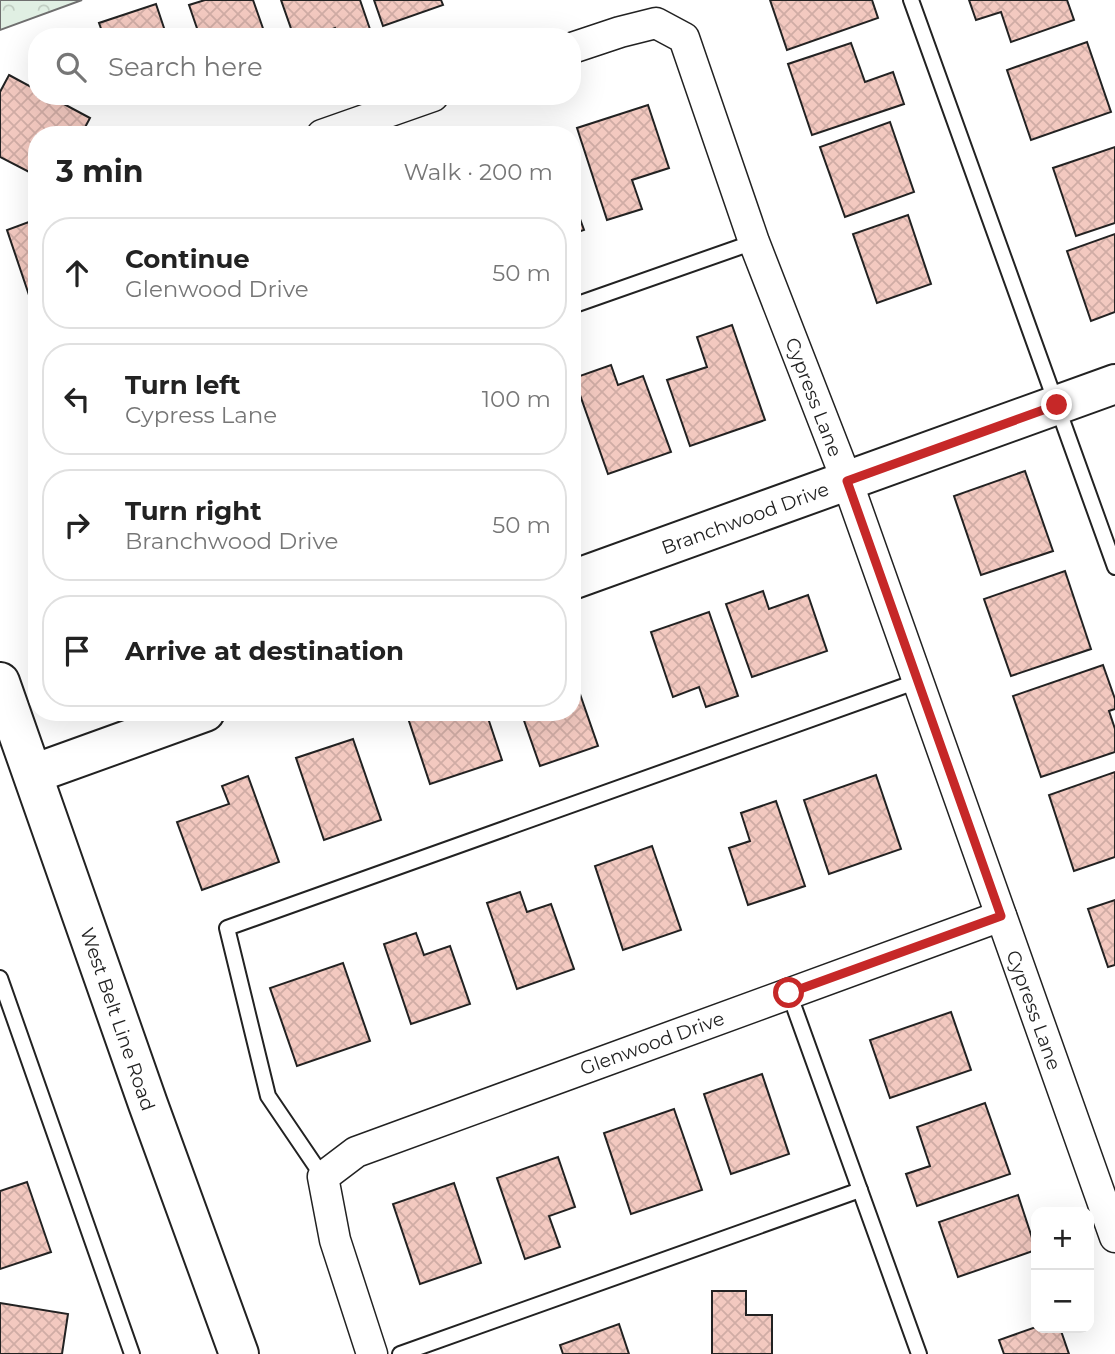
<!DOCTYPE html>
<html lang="en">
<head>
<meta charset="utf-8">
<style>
	:root { --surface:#fff; --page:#f2f2f2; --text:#222; --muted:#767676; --line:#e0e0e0 }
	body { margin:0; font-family:Montserrat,sans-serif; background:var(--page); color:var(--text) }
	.controls { position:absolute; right:21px; bottom:21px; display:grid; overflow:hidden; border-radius:14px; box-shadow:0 7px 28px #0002 }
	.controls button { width:63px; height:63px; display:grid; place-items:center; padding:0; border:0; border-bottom:2px solid var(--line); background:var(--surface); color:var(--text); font:35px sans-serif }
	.stop { position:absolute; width:21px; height:21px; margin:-16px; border:5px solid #c62828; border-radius:50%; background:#fff }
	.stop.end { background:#c62828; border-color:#fff; box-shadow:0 2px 7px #0008 }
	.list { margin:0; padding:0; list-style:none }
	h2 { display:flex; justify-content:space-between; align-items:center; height:91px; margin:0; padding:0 28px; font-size:30px }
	h2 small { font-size:23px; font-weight:400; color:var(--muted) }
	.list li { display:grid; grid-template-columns:46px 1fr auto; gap:21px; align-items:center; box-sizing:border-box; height:112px; margin:0 14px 14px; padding:0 14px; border:2px solid var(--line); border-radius:28px }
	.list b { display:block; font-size:26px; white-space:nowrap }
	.list p { margin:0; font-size:23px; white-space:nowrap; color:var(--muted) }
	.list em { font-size:23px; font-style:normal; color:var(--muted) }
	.icon { flex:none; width:38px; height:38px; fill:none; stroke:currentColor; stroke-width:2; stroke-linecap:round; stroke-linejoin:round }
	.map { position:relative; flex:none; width:1115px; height:1354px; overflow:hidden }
	.search { position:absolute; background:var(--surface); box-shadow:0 7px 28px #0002; left:28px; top:28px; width:553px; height:77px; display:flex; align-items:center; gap:18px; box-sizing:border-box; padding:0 24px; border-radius:28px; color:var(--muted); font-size:26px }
	.panel { position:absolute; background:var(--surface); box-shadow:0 7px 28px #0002; left:28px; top:126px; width:553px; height:595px; border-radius:28px }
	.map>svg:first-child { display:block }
	.park { fill:url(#park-crowns); stroke:#6f6f6f; stroke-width:2 }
	.building { fill:url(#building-cross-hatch); stroke:#222; stroke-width:2 }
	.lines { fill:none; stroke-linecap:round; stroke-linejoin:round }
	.lane-casing { stroke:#222; stroke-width:18 }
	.street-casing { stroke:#222; stroke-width:33 }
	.secondary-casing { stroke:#222; stroke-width:42 }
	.primary-casing { stroke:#222; stroke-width:42 }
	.lane { stroke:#fff; stroke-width:14 }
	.street { stroke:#fff; stroke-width:30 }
	.secondary { stroke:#fff; stroke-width:38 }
	.primary { stroke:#fff; stroke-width:38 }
	.route { stroke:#c62828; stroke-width:9 }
	.labels { text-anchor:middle; stroke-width:5; stroke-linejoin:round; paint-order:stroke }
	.street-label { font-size:19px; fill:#222; stroke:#fff }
</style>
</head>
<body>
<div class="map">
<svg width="1115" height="1354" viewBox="0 0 1115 1354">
	<defs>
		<pattern id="park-crowns" width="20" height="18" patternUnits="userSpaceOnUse" patternTransform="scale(1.75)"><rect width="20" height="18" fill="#e0efe3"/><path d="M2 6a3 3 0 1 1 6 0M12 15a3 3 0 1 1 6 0" fill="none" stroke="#c0cdc2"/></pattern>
		<pattern id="building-cross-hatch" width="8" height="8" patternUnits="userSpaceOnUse" patternTransform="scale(1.75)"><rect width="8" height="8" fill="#f3c9c0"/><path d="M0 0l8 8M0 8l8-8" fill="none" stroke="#d0aca5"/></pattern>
	</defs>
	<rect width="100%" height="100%" fill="#fff"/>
	<path class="park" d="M0,0h82l-82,30z"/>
	<g class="building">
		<path d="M205,0h48l13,37h-66l-11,-32z"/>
		<path d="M281,0h79l12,35 -6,2h-28l-3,-9 -25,9h-16z"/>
		<path d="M374,0h67l2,5 -60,21z"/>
		<path d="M770,0h102l6,18 -91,32z"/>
		<path d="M969,0h98l7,20 -63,22 -10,-30 -25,8z"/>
		<path d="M156,4l11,33h-63l-5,-14z"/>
		<path d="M1087,42l24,70 -80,28 -24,-70z"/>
		<path d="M851,43l14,39 28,-10 11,32 -92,31 -24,-71z"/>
		<path d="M9,75l28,15v6h12l41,22 -9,17h-44v41l-37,-19v-65z"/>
		<path d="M648,105l21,63 -37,12 10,29 -35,11 -30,-92z"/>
		<path d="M890,122l24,70 -69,25 -25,-70z"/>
		<path d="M1115,147v76l-39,13 -23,-68z"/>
		<path d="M572,197l12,33 -12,4z"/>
		<path d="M908,215l23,69 -54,19 -24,-69z"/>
		<path d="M37,219v80l-6,2 -24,-71z"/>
		<path d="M1115,234v78l-24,9 -24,-70z"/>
		<path d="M732,325l33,95 -75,26 -23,-66 40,-13 -10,-30z"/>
		<path d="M611,365l7,20 25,-9 28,76 -63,22 -34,-96z"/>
		<path d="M1025,471l28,80 -72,24 -27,-79z"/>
		<path d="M1065,571l26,78 -80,27 -27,-77z"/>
		<path d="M763,591l6,18 39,-14 19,56 -75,26 -26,-73z"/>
		<path d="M709,612l29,84 -32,11 -7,-20 -26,10 -22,-65z"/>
		<path d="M1103,665l12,34v10l-6,2 6,18v23l-74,25 -28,-81z"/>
		<path d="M572,671l26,75 -58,20 -19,-54h51z"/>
		<path d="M425,712h61l16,48 -72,24 -22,-66z"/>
		<path d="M353,739l28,81 -57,20 -28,-82z"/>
		<path d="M1115,772v85l-41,14 -25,-76z"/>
		<path d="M876,775l25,74 -72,25 -25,-74z"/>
		<path d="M248,776l31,86 -77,28 -25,-68 52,-18 -7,-18z"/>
		<path d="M776,801l29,85 -57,19 -19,-57 21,-7 -9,-28z"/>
		<path d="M652,846l29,84 -58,20 -28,-84z"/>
		<path d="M520,892l7,20 24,-8 23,65 -57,20 -30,-86z"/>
		<path d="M1115,900v65l-7,2 -20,-58z"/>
		<path d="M416,933l8,22 26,-9 20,58 -59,20 -27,-80z"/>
		<path d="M343,963l27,78 -73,25 -27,-78z"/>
		<path d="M951,1012l20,58 -81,28 -20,-58z"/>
		<path d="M762,1074l27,80 -58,20 -27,-80z"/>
		<path d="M985,1103l25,71 -93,32 -11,-32 24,-8 -13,-39z"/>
		<path d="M674,1109l28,81 -71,24 -27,-81z"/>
		<path d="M558,1157l17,50 -26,9 11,31 -35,12 -28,-81z"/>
		<path d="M27,1182l24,70 -51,17v-78z"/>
		<path d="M454,1183l27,80 -61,21 -27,-80z"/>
		<path d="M1018,1195l18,55 -78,27 -19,-55z"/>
		<path d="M712,1291h34v24h26v39h-60z"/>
		<path d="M0,1303l68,11 -6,40h-62z"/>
		<path d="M619,1324l10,30h-66l-3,-9z"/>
		<path d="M1036,1327l24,1 9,26h-65l-5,-14z"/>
	</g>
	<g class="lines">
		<defs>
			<g id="lane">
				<path d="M911,0l204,567"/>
				<path d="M572,306l182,-64"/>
				<path d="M0,978l132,376"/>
				<path d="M789,993l130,361"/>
				<path d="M323,1177l-55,-81 -41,-168 691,-247"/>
				<path d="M400,1354l460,-164"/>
			</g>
			<g id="street">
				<path d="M572,48l48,-16 36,-9 28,15 70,204 93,239 268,756"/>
				<path d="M322,135l111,-39"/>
				<path d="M372,1354l-37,-114 -12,-63 33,-25 645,-236"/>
			</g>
			<g id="secondary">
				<path d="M572,580l543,-196"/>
				<path d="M33,774l172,-62"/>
			</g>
			<path id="primary" d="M0,682l148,422 91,250"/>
		</defs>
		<use href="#lane" class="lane-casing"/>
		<use href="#street" class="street-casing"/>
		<use href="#secondary" class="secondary-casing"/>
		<use href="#primary" class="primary-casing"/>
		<use href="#lane" class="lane"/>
		<use href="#street" class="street"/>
		<use href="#secondary" class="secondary"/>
		<use href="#primary" class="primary"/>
	</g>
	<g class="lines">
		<path class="route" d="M789,993l212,-77 -154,-435 210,-76"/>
	</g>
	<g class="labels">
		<g class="street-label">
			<text transform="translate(814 397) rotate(69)" y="7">Cypress Lane</text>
			<text transform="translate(745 518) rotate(-20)" y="7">Branchwood Drive</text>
			<text transform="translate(1034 1010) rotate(70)" y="7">Cypress Lane</text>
			<text transform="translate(118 1019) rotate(71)" y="7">West Belt Line Road</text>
			<text transform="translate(652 1043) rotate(-20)" y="7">Glenwood Drive</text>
		</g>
	</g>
</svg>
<div class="controls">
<button>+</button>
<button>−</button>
</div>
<div class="stop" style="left:789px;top:993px"></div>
<div class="stop end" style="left:1057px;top:405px"></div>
<div class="search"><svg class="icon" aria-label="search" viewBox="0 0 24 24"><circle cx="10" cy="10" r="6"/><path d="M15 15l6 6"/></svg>Search here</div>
<section class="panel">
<h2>3 min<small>Walk · 200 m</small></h2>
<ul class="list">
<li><svg class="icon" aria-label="ahead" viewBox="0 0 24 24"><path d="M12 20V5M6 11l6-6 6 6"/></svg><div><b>Continue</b><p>Glenwood Drive</p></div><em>50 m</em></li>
<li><svg class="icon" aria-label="left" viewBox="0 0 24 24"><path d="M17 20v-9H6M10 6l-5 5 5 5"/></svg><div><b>Turn left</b><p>Cypress Lane</p></div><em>100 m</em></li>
<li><svg class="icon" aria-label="right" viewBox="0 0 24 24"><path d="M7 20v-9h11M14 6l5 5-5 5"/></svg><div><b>Turn right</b><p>Branchwood Drive</p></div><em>50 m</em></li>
<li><svg class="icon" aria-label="arrive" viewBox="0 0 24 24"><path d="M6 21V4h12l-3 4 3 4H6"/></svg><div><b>Arrive at destination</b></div></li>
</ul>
</section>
</div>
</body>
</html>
